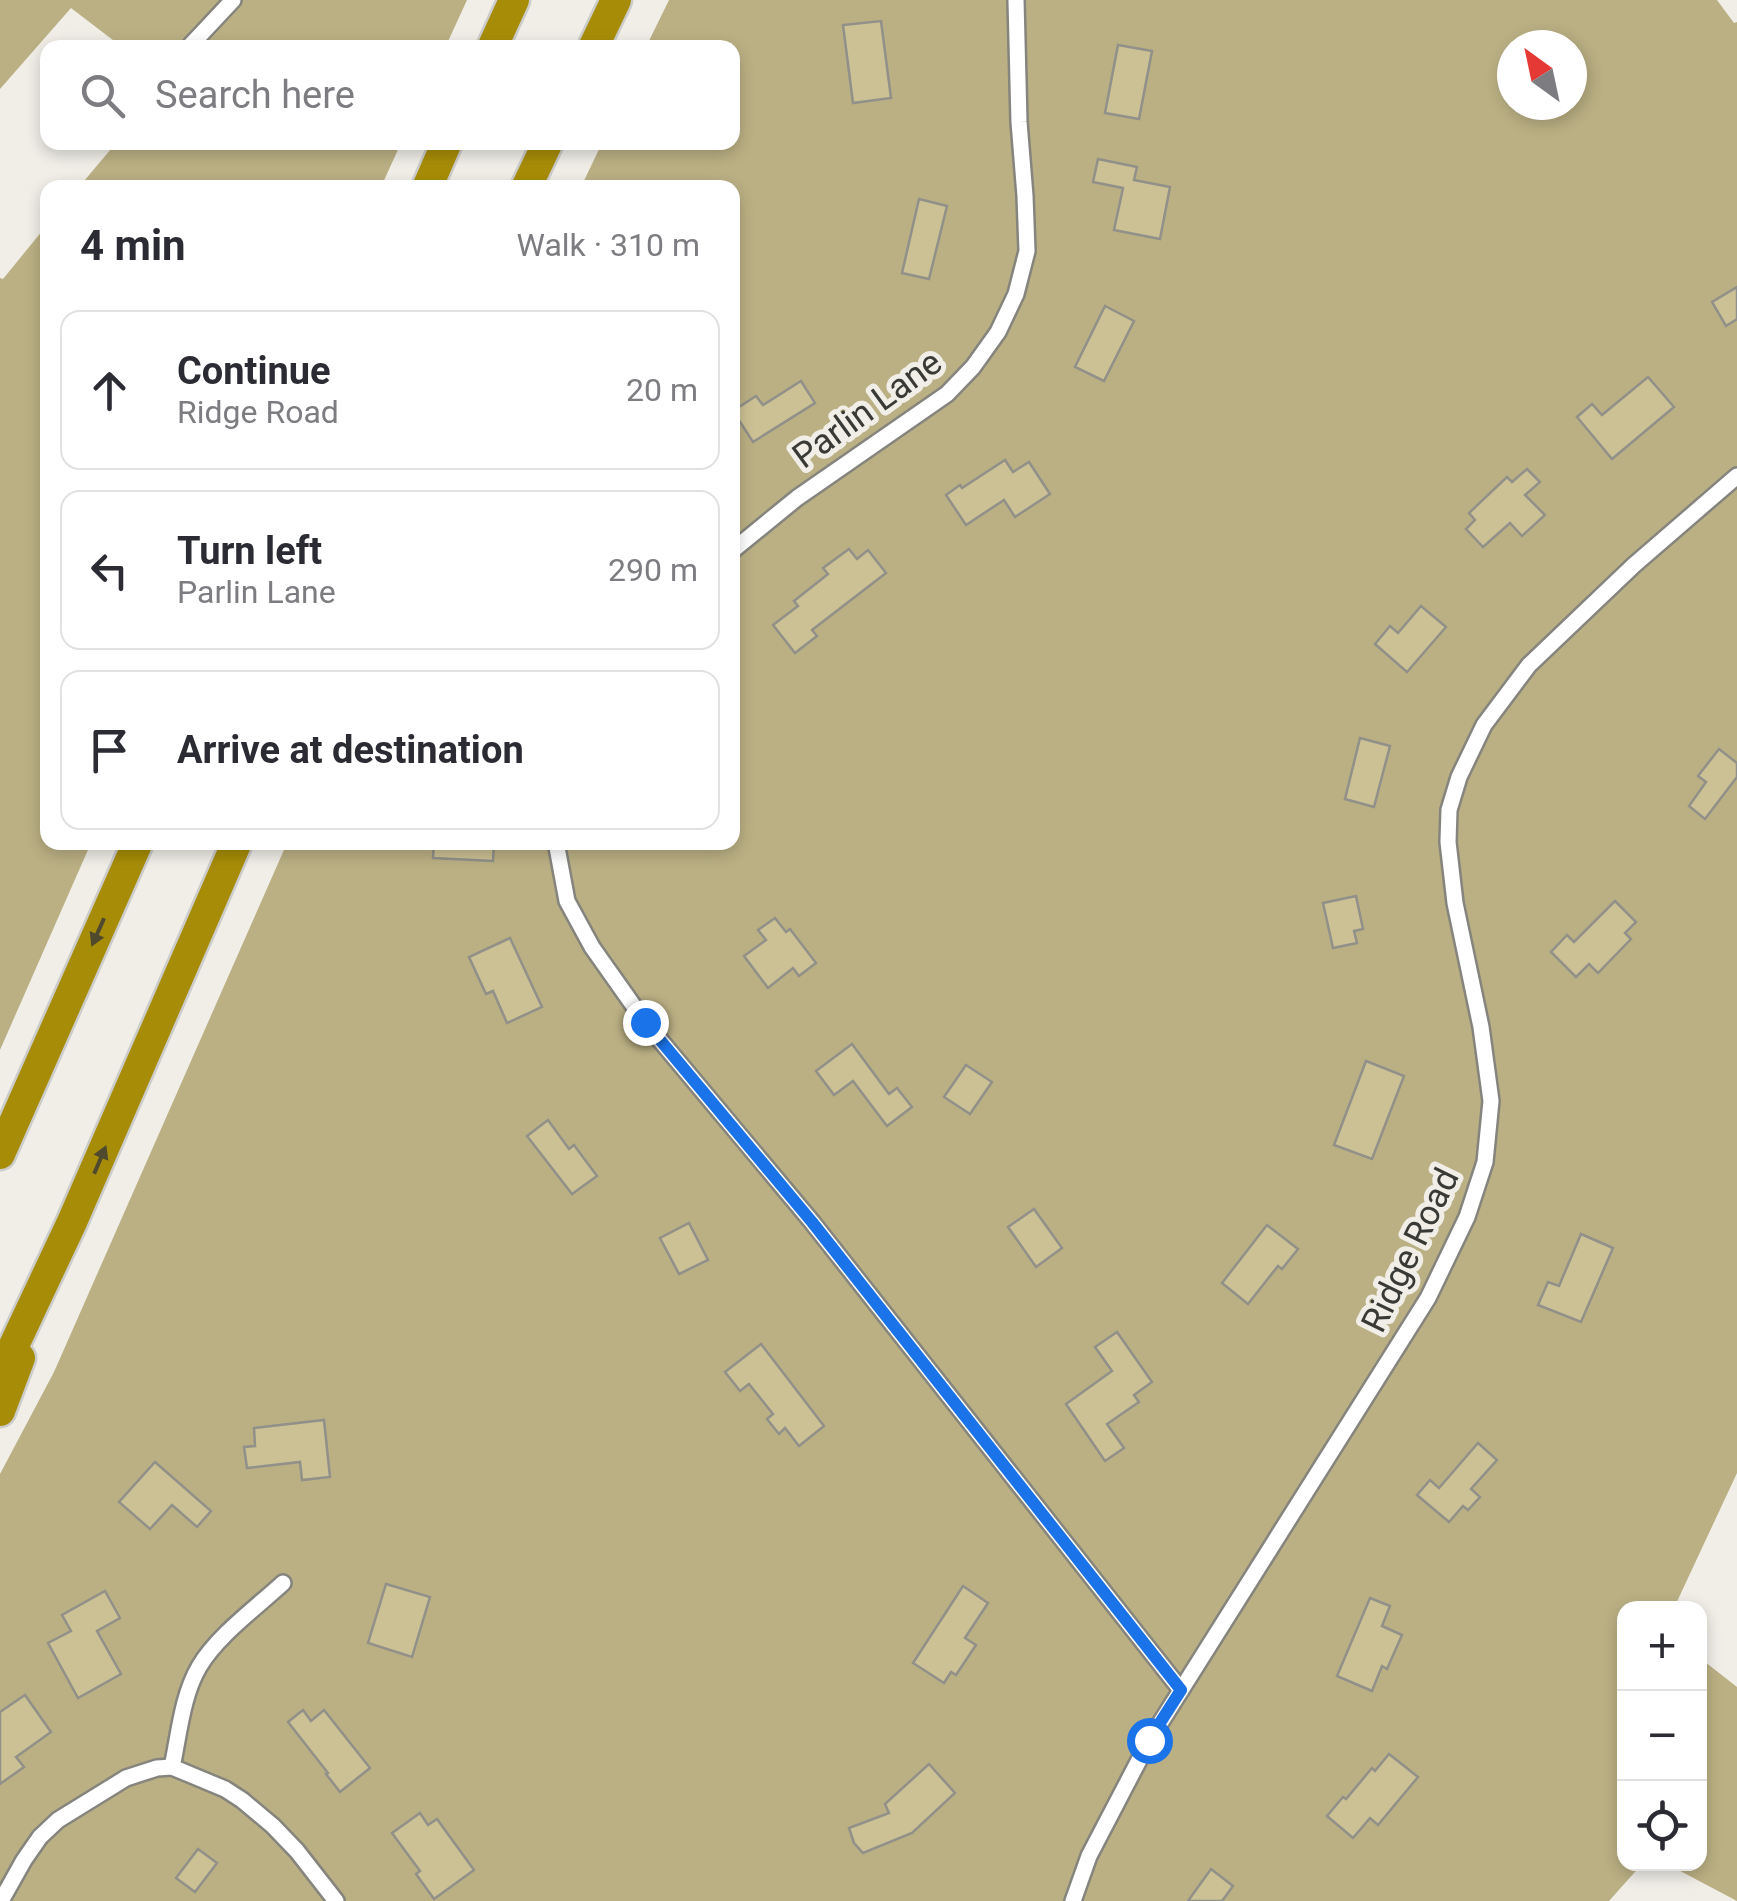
<!DOCTYPE html>
<html lang="en">
<head>
<meta charset="utf-8">
<style>
	:root { --surface:#fff; --page:#f2f2f3; --text:#2b2b33; --muted:#7c7c81; --line:#e1e1e2 }
	body { margin:0; font-family:Roboto,sans-serif; background:var(--page); color:var(--text) }
	.controls { position:absolute; right:30px; bottom:30px; display:grid; overflow:hidden; border-radius:20px; box-shadow:0 5px 15px #0003 }
	.controls button { width:90px; height:90px; display:grid; place-items:center; padding:0; border:0; border-bottom:2px solid var(--line); background:var(--surface); color:var(--text); font:50px sans-serif }
	.compass { position:absolute; left:1497px; top:30px; width:90px; height:90px; border-radius:50%; background:var(--surface); box-shadow:0 5px 15px #0003; rotate:327deg }
	.stop { position:absolute; width:30px; height:30px; margin:-22px; border:8px solid #1a73e8; border-radius:50%; background:#fff }
	.stop.end { background:#1a73e8; border-color:#fff; box-shadow:0 2px 10px #0008 }
	.list { margin:0; padding:0; list-style:none }
	h2 { display:flex; justify-content:space-between; align-items:center; height:130px; margin:0; padding:0 40px; font-size:42px }
	h2 small { font-size:32px; font-weight:400; color:var(--muted) }
	.list li { display:grid; grid-template-columns:65px 1fr auto; gap:30px; align-items:center; box-sizing:border-box; height:160px; margin:0 20px 20px; padding:0 20px; border:2px solid var(--line); border-radius:20px }
	.list b { display:block; font-size:38px; white-space:nowrap }
	.list p { margin:0; font-size:32px; white-space:nowrap; color:var(--muted) }
	.list em { font-size:32px; font-style:normal; color:var(--muted) }
	.icon { flex:none; width:55px; height:55px; fill:none; stroke:currentColor; stroke-width:2; stroke-linecap:round; stroke-linejoin:round }
	.map { position:relative; flex:none; width:1737px; height:1901px; overflow:hidden }
	.search { position:absolute; background:var(--surface); box-shadow:0 5px 15px #0003; left:40px; top:40px; width:700px; height:110px; display:flex; align-items:center; gap:25px; box-sizing:border-box; padding:0 35px; border-radius:20px; color:var(--muted); font-size:38px }
	.panel { position:absolute; background:var(--surface); box-shadow:0 5px 15px #0003; left:40px; top:180px; width:700px; height:670px; border-radius:20px }
	.map>svg:first-child { display:block }
	.forest { fill:#bbb084; fill-rule:evenodd }
	.building { fill:#ccc194; stroke:#919089; stroke-width:2.5 }
	.lines { fill:none; stroke-linecap:round; stroke-linejoin:round }
	.street-casing { stroke:#85847d; stroke-width:20 }
	.highway-casing { stroke:#cccccb; stroke-width:35 }
	.street { stroke:#fff; stroke-width:15 }
	.highway { stroke:#a78d07; stroke-width:30 }
	.oneway { fill:#4f4a2d }
	.route { stroke:#1a73e8; stroke-width:12 }
	.labels { text-anchor:middle; stroke-width:10; stroke-linejoin:round; paint-order:stroke }
	.street-label { font-size:35px; fill:#393936; stroke:#f0eee7 }
</style>
</head>
<body>
<div class="map">
<svg width="1737" height="1901" viewBox="0 0 1737 1901">
	<rect width="100%" height="100%" fill="#f0eee7"/>
	<g class="forest">
		<path d="M0,0h467l-22,48 -323,-1 -51,-39 -71,81z"/>
		<path d="M669,0h1048l17,23 3,-1v1451l-63,135h-50v256h18l-33,37h-1609v-427l54,-102 233,-529 445,-1v-654l-151,-1 21,-44 130,-1v-94l-86,-1zM1512,45h60v60h-60z"/>
		<path d="M116,143v-1l285,1 -20,44h-302z"/>
		<path d="M47,225l1,617 43,1 -91,207v-772l3,1z"/>
		<path d="M1700,1658l37,29v214l-70,-37h33z"/>
	</g>
	<g class="building">
		<path d="M881,21l10,77 -38,5 -10,-78z"/>
		<path d="M1118,45l34,6 -13,68 -34,-6z"/>
		<path d="M1098,159l39,8 -3,13 36,7 -10,52 -46,-9 9,-42 -30,-6z"/>
		<path d="M919,199l28,7 -18,73 -27,-6z"/>
		<path d="M1737,287v32l-11,7 -14,-24z"/>
		<path d="M1105,306l29,15 -30,60 -29,-14z"/>
		<path d="M1648,377l26,30 -62,52 -35,-42 15,-13 10,11z"/>
		<path d="M801,381l14,22 -62,39 -20,-31 23,-15 7,9z"/>
		<path d="M1005,460l8,12 16,-10 21,32 -35,23 -11,-17 -38,25 -20,-30 14,-10 2,3z"/>
		<path d="M1527,469l13,13 -15,13 20,20 -23,21 -12,-13 -27,24 -17,-18 9,-9 -6,-7 38,-36 5,5z"/>
		<path d="M849,549l8,10 11,-9 18,23 -74,57 5,6 -22,17 -22,-28 25,-19 -4,-5 34,-27 -5,-6z"/>
		<path d="M1421,606l25,21 -39,45 -32,-28 15,-18 8,7z"/>
		<path d="M1360,738l30,8 -16,61 -29,-8z"/>
		<path d="M1719,749l18,14v14l-32,42 -16,-13 17,-24 -8,-6z"/>
		<path d="M434,842h60l-1,19 -60,-3z"/>
		<path d="M1356,896l7,33 -9,2 3,12 -24,5 -10,-45z"/>
		<path d="M1615,901l21,21 -11,11 6,6 -33,34 -9,-9 -13,13 -25,-25 16,-17 7,7z"/>
		<path d="M775,918l11,14 4,-3 26,34 -17,13 -6,-8 -25,20 -24,-32 22,-16 -8,-10z"/>
		<path d="M510,938l32,69 -35,16 -14,-32 -7,3 -17,-37z"/>
		<path d="M852,1044l37,50 8,-6 15,19 -25,19 -34,-45 -19,14 -18,-24z"/>
		<path d="M1366,1061l38,15 -32,83 -38,-14z"/>
		<path d="M966,1065l26,17 -22,32 -26,-17z"/>
		<path d="M548,1120l21,29 5,-4 23,31 -25,18 -45,-58z"/>
		<path d="M1034,1209l28,39 -26,19 -28,-40z"/>
		<path d="M689,1223l19,37 -29,14 -19,-36z"/>
		<path d="M1267,1225l31,24 -16,20 -4,-3 -30,38 -26,-21z"/>
		<path d="M1581,1234l32,14 -32,74 -43,-17 10,-23 11,4z"/>
		<path d="M1117,1332l35,50 -18,13 5,7 -32,22 17,24 -19,13 -39,-57 46,-33 -17,-24z"/>
		<path d="M761,1344l63,82 -25,20 -14,-18 -6,6 -12,-15 6,-5 -24,-30 -9,7 -15,-19z"/>
		<path d="M324,1420l6,57 -28,3 -2,-18 -53,6 -3,-21 11,-1 -1,-18z"/>
		<path d="M1478,1443l19,17 -26,29 9,8 -12,13 -5,-4 -14,16 -32,-27 13,-15 9,8z"/>
		<path d="M155,1462l56,49 -14,16 -25,-22 -22,24 -31,-27z"/>
		<path d="M386,1584l44,13 -18,60 -44,-14z"/>
		<path d="M963,1586l25,17 -23,35 11,7 -20,30 -5,-3 -7,11 -31,-20z"/>
		<path d="M105,1591l15,27 -23,13 24,43 -43,24 -30,-55 23,-12 -9,-16z"/>
		<path d="M1370,1598l20,8 -8,20 20,9 -15,34 -5,-3 -10,25 -35,-15z"/>
		<path d="M25,1695l26,37 -35,25 8,10 -24,17v-72z"/>
		<path d="M303,1710l8,11 13,-11 46,58 -30,24 -14,-18 2,-1 -40,-51z"/>
		<path d="M1389,1754l29,23 -40,48 -8,-7 -17,20 -26,-22 16,-19 3,2 26,-31 3,3z"/>
		<path d="M929,1764l26,29 -43,40 -49,20 -9,-10 -5,-15 40,-15 -4,-9z"/>
		<path d="M420,1813l8,12 9,-6 37,51 -40,29 -18,-25 4,-3 -28,-38z"/>
		<path d="M198,1849l19,14 -22,29 -19,-14z"/>
		<path d="M1211,1869l22,17 -11,15h-34z"/>
	</g>
	<g class="lines">
		<defs>
			<g id="street">
				<path d="M188,48l45,-48"/>
				<path d="M732,551l65,-53 150,-104 26,-27 25,-35 18,-38 11,-43 -2,-55 -6,-74 -3,-122"/>
				<path d="M556,842l11,59 25,46 53,75 167,200 369,468"/>
				<path d="M172,1767c7,-32 10,-71 27,-100 18,-31 58,-60 84,-84"/>
				<path d="M1,1901l23,-41 16,-23 18,-17 68,-42 31,-10 15,-1 53,22 17,11 31,26 24,25 39,50"/>
				<path d="M1073,1901l16,-45 60,-115 279,-443 39,-81 18,-55 6,-61 -10,-74 -26,-124 -7,-61 1,-32 10,-33 25,-52 45,-60 105,-100 103,-89"/>
			</g>
			<g id="highway">
				<path d="M492,48l22,-48"/>
				<path d="M593,48l23,-48"/>
				<path d="M427,188l20,-46"/>
				<path d="M526,188l22,-46"/>
				<path d="M0,1154l138,-312"/>
				<path d="M0,1375l72,-153 165,-380"/>
				<path d="M0,1411l20,-53"/>
			</g>
		</defs>
		<use href="#street" class="street-casing"/>
		<use href="#highway" class="highway-casing"/>
		<use href="#street" class="street"/>
		<use href="#highway" class="highway"/>
	</g>
	<defs><path id="oneway-solid" d="M-6-.8H1V-3.2L6.5 0L1 3.2V.8H-6Z" transform="scale(2.5)"/></defs>
	<g class="oneway">
		<use href="#oneway-solid" transform="translate(98 932) rotate(114)"/>
		<use href="#oneway-solid" transform="translate(100 1160) rotate(-67)"/>
	</g>
	<g class="lines">
		<path class="route" d="M645,1022l167,200 369,468 -32,50"/>
	</g>
	<g class="labels">
		<g class="street-label">
			<text transform="translate(867 409) rotate(-36)" y="12">Parlin Lane</text>
			<text transform="translate(1410 1250) rotate(-64)" y="12">Ridge Road</text>
		</g>
	</g>
</svg>
<div class="controls">
<button>+</button>
<button>−</button>
<button><svg class="icon" aria-label="locate" viewBox="0 0 24 24"><circle cx="12" cy="12" r="6"/><path d="M12 2v4M12 18v4M2 12h4M18 12h4"/></svg></button>
</div>
<svg class="compass" viewBox="-18 -18 36 36"><path d="M0-13l5 13h-10z" fill="#e53935"/><path d="M0 13l5-13h-10z" fill="#7c7c81"/></svg>
<div class="stop" style="left:1149px;top:1740px"></div>
<div class="stop end" style="left:645px;top:1022px"></div>
<div class="search"><svg class="icon" aria-label="search" viewBox="0 0 24 24"><circle cx="10" cy="10" r="6"/><path d="M15 15l6 6"/></svg>Search here</div>
<section class="panel">
<h2>4 min<small>Walk · 310 m</small></h2>
<ul class="list">
<li><svg class="icon" aria-label="ahead" viewBox="0 0 24 24"><path d="M12 20V5M6 11l6-6 6 6"/></svg><div><b>Continue</b><p>Ridge Road</p></div><em>20 m</em></li>
<li><svg class="icon" aria-label="left" viewBox="0 0 24 24"><path d="M17 20v-9H6M10 6l-5 5 5 5"/></svg><div><b>Turn left</b><p>Parlin Lane</p></div><em>290 m</em></li>
<li><svg class="icon" aria-label="arrive" viewBox="0 0 24 24"><path d="M6 21V4h12l-3 4 3 4H6"/></svg><div><b>Arrive at destination</b></div></li>
</ul>
</section>
</div>
</body>
</html>
